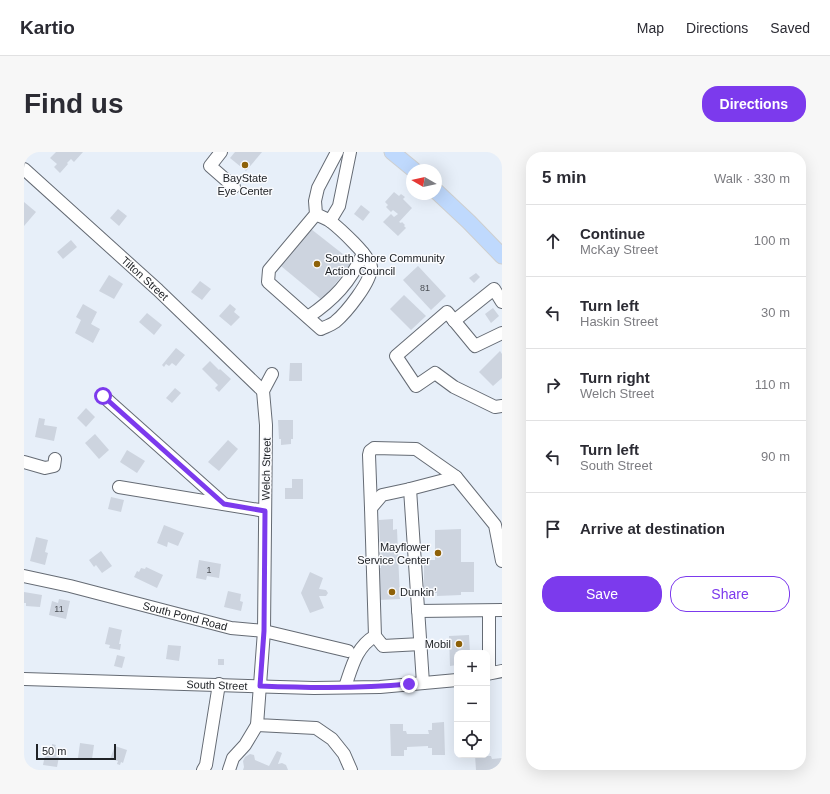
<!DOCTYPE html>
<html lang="en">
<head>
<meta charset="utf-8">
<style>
	:root { --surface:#fff; --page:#f7f7f7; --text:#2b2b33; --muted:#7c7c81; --line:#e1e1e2; --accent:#7c3aed }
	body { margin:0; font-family:Helvetica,sans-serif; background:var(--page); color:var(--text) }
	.controls { position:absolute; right:12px; bottom:12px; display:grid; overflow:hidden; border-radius:8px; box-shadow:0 4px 16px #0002 }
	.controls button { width:36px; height:36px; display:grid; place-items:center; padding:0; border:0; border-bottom:1px solid var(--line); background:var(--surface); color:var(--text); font:20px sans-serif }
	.compass { position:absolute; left:382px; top:12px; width:36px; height:36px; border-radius:50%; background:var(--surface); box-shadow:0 4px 16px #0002; rotate:279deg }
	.scale { position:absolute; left:12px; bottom:10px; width:80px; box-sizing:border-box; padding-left:4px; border:2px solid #202327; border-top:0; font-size:11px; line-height:14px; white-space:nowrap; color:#202327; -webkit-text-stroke:3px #fafbfe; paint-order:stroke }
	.stop { position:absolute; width:12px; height:12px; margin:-9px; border:3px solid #7c3aed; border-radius:50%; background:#fff }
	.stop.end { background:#7c3aed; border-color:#fff; box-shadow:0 1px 4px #0008 }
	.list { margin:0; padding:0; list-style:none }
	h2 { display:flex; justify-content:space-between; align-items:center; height:52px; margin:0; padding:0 16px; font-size:17px }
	h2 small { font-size:13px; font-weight:400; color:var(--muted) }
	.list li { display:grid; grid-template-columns:26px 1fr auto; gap:12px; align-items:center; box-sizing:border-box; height:72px; padding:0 16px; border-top:1px solid var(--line) }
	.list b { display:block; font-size:15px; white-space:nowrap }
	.list p { margin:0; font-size:13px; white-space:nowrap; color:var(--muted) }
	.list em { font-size:13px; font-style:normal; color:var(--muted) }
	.actions { display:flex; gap:8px; padding:12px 16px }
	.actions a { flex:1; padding:9px 0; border:1px solid var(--accent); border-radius:16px; text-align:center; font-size:14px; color:var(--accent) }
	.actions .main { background:var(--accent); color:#fff }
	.icon { flex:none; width:22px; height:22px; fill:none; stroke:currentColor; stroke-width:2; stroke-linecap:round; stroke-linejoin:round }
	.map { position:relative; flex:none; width:478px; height:618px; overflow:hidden; border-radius:16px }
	header { display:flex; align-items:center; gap:24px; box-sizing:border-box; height:56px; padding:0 20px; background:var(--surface); border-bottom:1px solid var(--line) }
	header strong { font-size:19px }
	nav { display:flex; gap:22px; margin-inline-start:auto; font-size:14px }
	.intro { display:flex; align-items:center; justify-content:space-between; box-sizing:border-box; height:96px; padding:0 24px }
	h1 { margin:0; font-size:28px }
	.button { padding:10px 18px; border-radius:16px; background:var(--accent); color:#fff; font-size:14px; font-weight:700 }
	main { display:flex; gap:24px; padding:0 24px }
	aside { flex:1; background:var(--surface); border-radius:16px; box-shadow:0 4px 16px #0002 }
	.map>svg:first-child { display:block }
	.building { fill:#cdd4df }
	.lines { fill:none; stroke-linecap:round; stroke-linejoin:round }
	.minor-casing { stroke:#656b74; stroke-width:14 }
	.major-casing { stroke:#cecfcf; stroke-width:17 }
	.minor { stroke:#fff; stroke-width:12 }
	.major { stroke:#bfd9fd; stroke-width:15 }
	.route { stroke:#7c3aed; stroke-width:5 }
	.poi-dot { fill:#8e6108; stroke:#fafbfe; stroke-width:1.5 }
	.labels { text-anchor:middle; stroke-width:3; stroke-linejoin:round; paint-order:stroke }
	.number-label { font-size:9px; fill:#4b4f55 }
	.poi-label { font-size:11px; fill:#202327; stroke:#fafbfe; text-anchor:start }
	.street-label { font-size:11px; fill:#202327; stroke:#fafbfe }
</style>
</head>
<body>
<header>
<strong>Kartio</strong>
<nav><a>Map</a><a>Directions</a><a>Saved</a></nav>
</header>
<div class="intro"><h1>Find us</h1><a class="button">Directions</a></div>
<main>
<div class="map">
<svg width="478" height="618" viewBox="0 0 478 618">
	<rect width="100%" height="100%" fill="#e7eff9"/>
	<g class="building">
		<path d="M32,0h27l-9,10 -3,-3 -4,4 1,1 -8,9 -6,-6 3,-3 -7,-6z"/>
		<path d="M211,0h27l-16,19 -16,-13z"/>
		<path d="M370,40l5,4 2,-2 4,3 -2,2 9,9 -13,14 2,1 1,-1 3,3 -1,1 2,2 -8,8 -15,-14 8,-8 3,3 4,-3 -5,-4 -2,2 -5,-5 2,-2 -3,-3z"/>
		<path d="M0,50l12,10 -12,14z"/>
		<path d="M337,53l9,7 -7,9 -9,-7z"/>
		<path d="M94,57l9,7 -8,10 -9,-8z"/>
		<path d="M287,77l42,33 -31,38 -41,-34z"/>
		<path d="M47,88l6,7 -14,12 -6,-7z"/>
		<path d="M394,114l28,30 -15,14 -28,-30z"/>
		<path d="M452,121l4,4 -6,6 -5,-5z"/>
		<path d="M85,123l14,9 -9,15 -15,-8z"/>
		<path d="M176,129l11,8 -9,11 -11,-8z"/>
		<path d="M380,143l22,21 -15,14 -21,-21z"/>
		<path d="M59,152l14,8 -6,12 9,5 -7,14 -18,-10 6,-13 -5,-3z"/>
		<path d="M206,152l6,5 -2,3 6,5 -9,9 -12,-10z"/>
		<path d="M469,156l6,8 -8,7 -6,-9z"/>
		<path d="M123,161l15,12 -8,10 -15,-13z"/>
		<path d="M152,196l9,7 -9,11 -4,-3 -3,3 -3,-2 -2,3 -2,-2z"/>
		<path d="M476,199l2,3v24l-9,8 -14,-14z"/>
		<path d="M186,209l9,9 1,-1 11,10 -12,13 -4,-4 3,-3 -16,-16z"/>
		<path d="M266,211h12v18h-13z"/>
		<path d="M151,236l6,5 -9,10 -6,-5z"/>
		<path d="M62,256l9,9 -9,10 -9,-9z"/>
		<path d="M15,266l6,1 -1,6 13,2 -3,14 -19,-4z"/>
		<path d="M254,268h15v19h-2v5l-10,1v-6h-2z"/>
		<path d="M71,282l14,16 -10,9 -14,-16z"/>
		<path d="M204,288l10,9 -19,22 -11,-9z"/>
		<path d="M103,298l18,11 -8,12 -17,-11z"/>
		<path d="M268,327h11v20h-18v-11h7z"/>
		<path d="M87,345l13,3 -3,12 -13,-3z"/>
		<path d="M369,367v11l4,-1 3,70 -21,1 -2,-32h4l-2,-48z"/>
		<path d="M140,373l20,8 -6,13 -10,-4 -1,5 -10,-4z"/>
		<path d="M437,377v33h13v30h-13v3l-24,1v-3h-13v-30h5v-3h6v-30z"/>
		<path d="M12,385l12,3 -3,12 3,1 -3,12 -15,-4z"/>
		<path d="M77,399l11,15 -10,7 -6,-8 -2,2 -5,-7z"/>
		<path d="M175,408l22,4 -2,14 -12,-2 -1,4 -10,-2z"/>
		<path d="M122,415l17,8 -6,13 -23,-11 3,-6 2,1 2,-4 4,1z"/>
		<path d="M286,420l13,6 -4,11 7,1 2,3 -2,3h-7l5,12 -14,5 -9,-20z"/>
		<path d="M204,439l13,3 -1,7 3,1 -2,9 -17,-4z"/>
		<path d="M0,440l18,3 -2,12 -14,-1v-3h-2z"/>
		<path d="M35,447l11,2 -4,18 -17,-4 3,-14 6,2z"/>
		<path d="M85,475l13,3 -3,14h2l-1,6 -11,-2 1,-3 -5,-1z"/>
		<path d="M445,483l1,18h-13v12l-7,1 -1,-30z"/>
		<path d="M144,493l13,1 -2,15 -13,-2z"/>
		<path d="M93,503l8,2 -3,11 -8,-2z"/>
		<rect x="194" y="507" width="6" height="6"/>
		<path d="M420,570l1,33h-13v-7h-4v-2l-21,1v3h-3v6h-13l-1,-32h13v7h3l1,3h22l-1,-4h4v-7z"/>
		<path d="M56,591l14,2 -2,14 -14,-1z"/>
		<path d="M28,592l4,1 -1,2 3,1 -1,4h3l-3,15 -14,-2 3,-15 2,1 1,-5 3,1z"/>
		<path d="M91,594l12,4 -4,13 -2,-1 -1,3 -3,-1 1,-3 -8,-2z"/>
		<path d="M253,599l5,2 -4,11 4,-1 4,2 2,5h-45l1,-3 -1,-6 2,-4 5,-3 4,1 1,5 14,6z"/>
		<path d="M451,603h13v1h3l1,3 10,-1v12h-26z"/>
	</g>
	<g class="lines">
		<defs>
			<g id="minor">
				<path d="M197,0l-11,14 24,21"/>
				<path id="s1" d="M0,17l134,121 105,101"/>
				<path d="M292,62c5,3 10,4 14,7 9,7 40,35 41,46 1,14 -25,46 -36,55 -4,3 -10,5 -14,7l-53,-47 1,-12 47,-56 -1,-13 3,-13 19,-36"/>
				<path d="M306,69l9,-15 11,-54"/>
				<path d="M284,165c25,-17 43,-35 55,-64"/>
				<path d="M430,169l40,-32 8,13"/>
				<path d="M478,181l-27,13 -28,-34 -51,44 20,30 19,-13 19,14 41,20 7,-1"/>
				<path d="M248,222l-9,17 3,34 -2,206 -7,94 59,3 16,11 12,15 7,16"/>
				<path d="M79,244l121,108"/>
				<path d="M0,310l21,6 9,-2 1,-7"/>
				<path d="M95,335l146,24"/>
				<path d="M386,337l13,194"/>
				<path d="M347,356l-2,-53 1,-4 4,-3 42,1 40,28"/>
				<path id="s2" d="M0,424l46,10 161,42 33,3 84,20"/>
				<path d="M394,459l84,-1"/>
				<path d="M397,492l-38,2 -8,-10 -4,-128 11,-13 28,-6 46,-12 39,48 7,36"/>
				<path d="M465,521v-62"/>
				<path d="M463,522l15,-3"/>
				<path id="s3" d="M0,527l290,9 66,-1 77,-7"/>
				<path d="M321,535c7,-20 11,-40 30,-51"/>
				<path d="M179,618l3,-5 13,-81"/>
				<path d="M205,618l4,-12 12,-13 12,-20"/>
			</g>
			<g id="major">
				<path d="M368,0l22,18"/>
				<path d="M412,39l33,31 33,34"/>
			</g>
		</defs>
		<use href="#minor" class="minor-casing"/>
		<use href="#major" class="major-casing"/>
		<use href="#minor" class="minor"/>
		<use href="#major" class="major"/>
	</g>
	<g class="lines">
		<path class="route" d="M79,244l121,108 41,7 -1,120 -4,55c49,2 99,3 149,-2"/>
	</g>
	<g class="poi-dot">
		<circle cx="221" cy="13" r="4"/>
		<circle cx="293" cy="112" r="4"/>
		<circle cx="414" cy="401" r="4"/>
		<circle cx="368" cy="440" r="4"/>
		<circle cx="435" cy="492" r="4"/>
	</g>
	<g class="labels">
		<g class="number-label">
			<text x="401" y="139">81</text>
			<text x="185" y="421">1</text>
			<text x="35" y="460">11</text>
		</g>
		<g class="poi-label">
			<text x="221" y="30" text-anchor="middle">BayState<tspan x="221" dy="13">Eye Center</tspan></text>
			<text x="301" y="110">South Shore Community<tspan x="301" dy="13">Action Council</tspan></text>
			<text x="406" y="399" text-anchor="end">Mayflower<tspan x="406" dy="13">Service Center</tspan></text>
			<text x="376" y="444">Dunkin'</text>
			<text x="427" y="496" text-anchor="end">Mobil</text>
		</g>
		<g class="street-label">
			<text dy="4" stroke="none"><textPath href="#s1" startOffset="163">Tilton Street</textPath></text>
			<text transform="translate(242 317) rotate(-89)" y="4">Welch Street</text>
			<text dy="4" stroke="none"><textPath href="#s2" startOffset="166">South Pond Road</textPath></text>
			<text dy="4" stroke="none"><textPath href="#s3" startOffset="193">South Street</textPath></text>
		</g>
	</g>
</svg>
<div class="controls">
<button>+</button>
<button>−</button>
<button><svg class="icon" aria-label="locate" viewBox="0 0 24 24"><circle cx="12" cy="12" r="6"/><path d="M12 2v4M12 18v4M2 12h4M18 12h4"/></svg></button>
</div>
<svg class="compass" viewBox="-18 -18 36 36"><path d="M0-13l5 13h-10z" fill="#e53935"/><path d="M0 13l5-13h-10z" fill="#7c7c81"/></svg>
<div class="scale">50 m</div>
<div class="stop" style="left:79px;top:244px"></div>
<div class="stop end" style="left:385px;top:532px"></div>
</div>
<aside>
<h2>5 min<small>Walk · 330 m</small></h2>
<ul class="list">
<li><svg class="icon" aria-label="ahead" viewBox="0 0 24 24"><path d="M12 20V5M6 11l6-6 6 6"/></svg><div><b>Continue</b><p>McKay Street</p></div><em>100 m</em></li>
<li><svg class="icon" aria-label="left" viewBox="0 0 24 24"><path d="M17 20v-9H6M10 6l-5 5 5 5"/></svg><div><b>Turn left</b><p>Haskin Street</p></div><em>30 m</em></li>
<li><svg class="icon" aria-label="right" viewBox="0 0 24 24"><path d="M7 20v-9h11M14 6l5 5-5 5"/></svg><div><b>Turn right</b><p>Welch Street</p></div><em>110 m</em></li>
<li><svg class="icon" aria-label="left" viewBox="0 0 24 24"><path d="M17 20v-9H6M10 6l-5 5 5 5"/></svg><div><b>Turn left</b><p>South Street</p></div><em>90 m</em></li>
<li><svg class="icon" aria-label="arrive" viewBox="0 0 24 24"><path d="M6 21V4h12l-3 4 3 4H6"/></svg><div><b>Arrive at destination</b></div></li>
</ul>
<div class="actions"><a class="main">Save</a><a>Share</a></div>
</aside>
</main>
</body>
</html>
